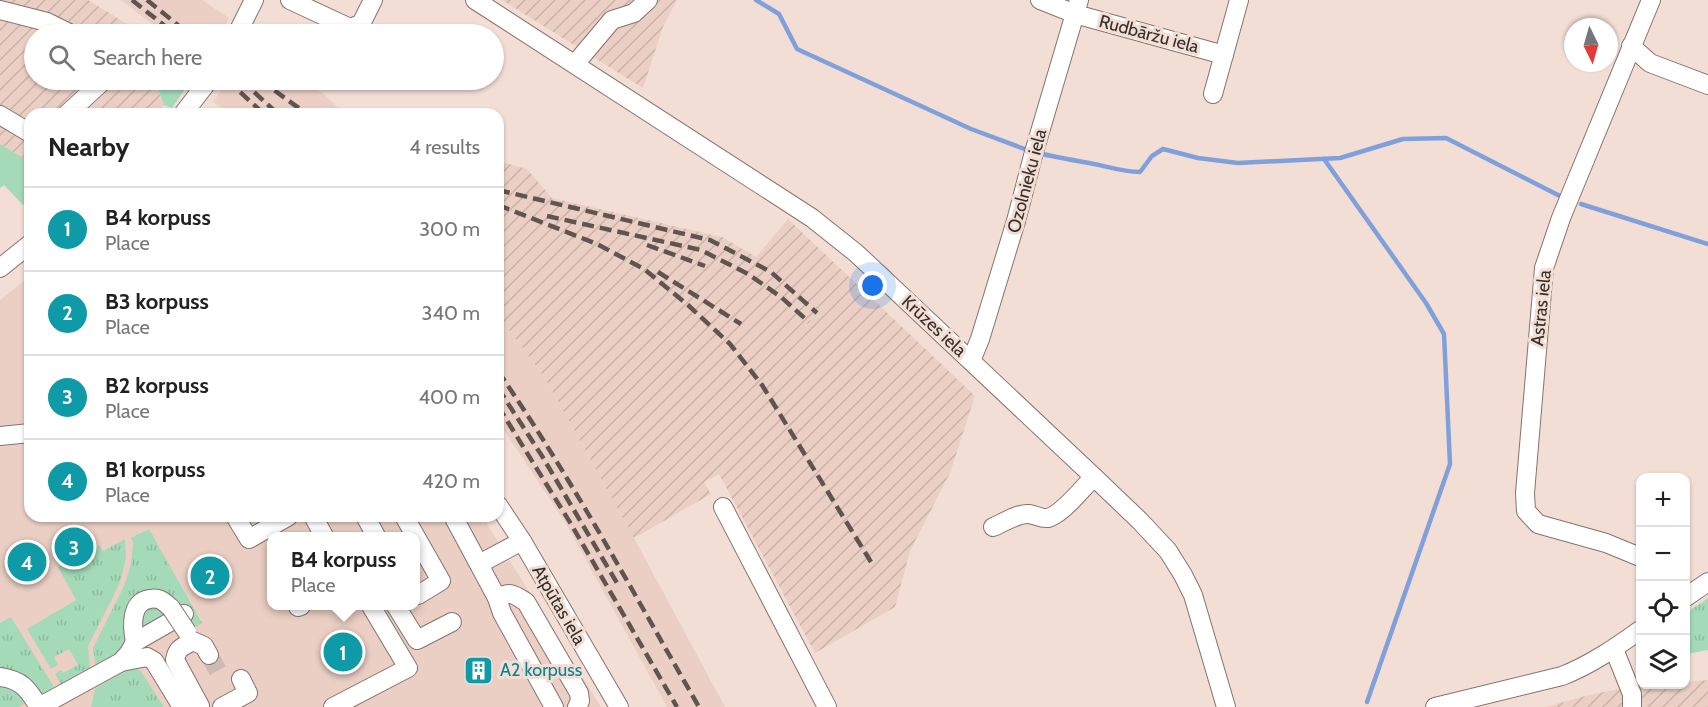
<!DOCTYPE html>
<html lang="en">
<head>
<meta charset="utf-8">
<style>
	:root { --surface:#fff; --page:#f6f6f6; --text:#222; --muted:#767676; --line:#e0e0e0; --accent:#2a7b4c }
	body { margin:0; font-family:Cabin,sans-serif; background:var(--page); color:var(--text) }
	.controls { position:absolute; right:18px; bottom:18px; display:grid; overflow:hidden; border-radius:12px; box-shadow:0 2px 4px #0004 }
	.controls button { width:54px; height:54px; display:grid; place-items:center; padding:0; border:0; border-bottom:2px solid var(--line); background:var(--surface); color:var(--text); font:30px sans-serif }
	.compass { position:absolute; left:1564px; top:18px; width:54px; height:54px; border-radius:50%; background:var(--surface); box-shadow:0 2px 4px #0004; rotate:175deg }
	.you { position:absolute; left:873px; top:286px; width:21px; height:21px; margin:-15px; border:4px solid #fff; border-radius:50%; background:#1a73e8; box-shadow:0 0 0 9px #1a73e833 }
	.badge { display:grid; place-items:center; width:39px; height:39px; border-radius:50%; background:var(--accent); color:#fff; font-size:20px; font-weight:700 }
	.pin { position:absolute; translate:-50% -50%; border:3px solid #fff; box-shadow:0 2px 6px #0006 }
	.popup { position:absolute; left:267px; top:532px; width:153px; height:78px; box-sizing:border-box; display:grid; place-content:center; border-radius:12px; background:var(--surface); filter:drop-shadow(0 2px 4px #0005); font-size:20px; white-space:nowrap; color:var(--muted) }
	.popup b { font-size:22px; color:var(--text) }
	.popup::after { content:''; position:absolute; left:50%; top:100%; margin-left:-12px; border:12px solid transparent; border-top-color:var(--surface) }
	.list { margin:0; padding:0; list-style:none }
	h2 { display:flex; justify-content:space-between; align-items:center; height:78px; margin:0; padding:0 24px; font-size:26px }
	h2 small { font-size:20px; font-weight:400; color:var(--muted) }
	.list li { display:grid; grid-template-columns:39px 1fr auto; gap:18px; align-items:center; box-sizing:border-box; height:84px; padding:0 24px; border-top:2px solid var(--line) }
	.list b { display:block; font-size:22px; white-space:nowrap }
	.list p { margin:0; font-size:20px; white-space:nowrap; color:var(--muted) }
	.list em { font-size:20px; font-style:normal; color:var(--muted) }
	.icon { flex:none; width:33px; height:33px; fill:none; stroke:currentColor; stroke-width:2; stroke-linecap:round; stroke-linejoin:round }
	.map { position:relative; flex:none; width:1708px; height:707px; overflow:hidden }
	.search { position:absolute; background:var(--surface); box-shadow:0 2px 4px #0004; left:24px; top:24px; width:480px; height:66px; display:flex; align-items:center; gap:15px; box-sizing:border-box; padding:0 21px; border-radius:33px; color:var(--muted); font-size:22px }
	.panel { position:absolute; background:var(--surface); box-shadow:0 2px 4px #0004; left:24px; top:108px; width:480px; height:414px; border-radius:18px }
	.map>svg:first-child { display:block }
	.built { fill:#ebcfc4; fill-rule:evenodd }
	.industrial { fill:url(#industrial-furrows) }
	.grass { fill:url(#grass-tufts) }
	.garden { fill:#a4dab8 }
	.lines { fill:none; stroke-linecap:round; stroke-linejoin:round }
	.stream { stroke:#7fa0da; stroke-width:4.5 }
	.minor-tunnel { stroke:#cdbbb3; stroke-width:18; stroke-dasharray:18 9; stroke-linecap:butt }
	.minor-casing { stroke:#86736b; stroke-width:20 }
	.minor { stroke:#fff; stroke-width:18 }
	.rail { stroke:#5f5550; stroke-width:4.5; stroke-dasharray:12 6; stroke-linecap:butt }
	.minor-bridge-casing { stroke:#86736b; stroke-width:20; stroke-linecap:butt }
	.minor-bridge { stroke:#fff; stroke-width:18 }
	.labels { text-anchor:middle; stroke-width:6; stroke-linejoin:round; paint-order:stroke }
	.street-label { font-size:18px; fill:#372f2b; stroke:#f3ded5 }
	.culture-label { font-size:18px; fill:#0d838f; stroke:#f3ded5; text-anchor:start }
</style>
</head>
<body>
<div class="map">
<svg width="1708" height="707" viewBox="0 0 1708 707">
	<defs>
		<pattern id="industrial-furrows" width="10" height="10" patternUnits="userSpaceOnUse" patternTransform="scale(1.5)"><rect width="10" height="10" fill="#ebcfc4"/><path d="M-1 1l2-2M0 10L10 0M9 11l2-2" fill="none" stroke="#cab2a9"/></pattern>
		<pattern id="grass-tufts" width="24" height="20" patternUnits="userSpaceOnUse" patternTransform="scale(1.5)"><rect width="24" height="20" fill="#a4dab8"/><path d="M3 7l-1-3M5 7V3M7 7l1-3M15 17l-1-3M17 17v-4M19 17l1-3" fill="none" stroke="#8ebb9e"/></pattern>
	</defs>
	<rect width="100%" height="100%" fill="#f3ded5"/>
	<g class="built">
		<path d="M121,0h81l27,18 -9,16h-55z"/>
		<path d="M228,80h73l23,14 20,20h-112l-19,-12z"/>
		<path d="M30,276v240h452l119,191h-601v-407zM271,536h144v70h-144z"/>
		<path d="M498,315l47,63 89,160 91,169h-58l-102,-185 -67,-101z"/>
	</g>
	<g class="industrial">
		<path d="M0,0h88l23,14 31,20h-108v46h121l9,25 -10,9h-124v48l-30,-18z"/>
		<path d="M502,0h175l-14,27 -20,61z"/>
		<path d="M498,161l29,8 25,29 170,39 34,20 32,-38 187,177 -25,77 -40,78 -15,56 -80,46 -96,-179 -15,8 7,12 -77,44 -89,-160 -47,-63z"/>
		<path d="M1708,680v27h-162l39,-11 33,-7 44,-4 24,-1v-2z"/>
	</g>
	<g class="grass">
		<path d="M155,80h36l-19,28 -8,-3z"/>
		<path d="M149,529l53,94 -9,6 -53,-35 -12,47 -7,9 -25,18 -3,-20 31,-62 7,-22 2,-21 -2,-5z"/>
		<path d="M125,539l1,18 -5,22 -8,18 -25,49 2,22 -29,17 -6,-11 6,-4 2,3 15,-8 -9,-16 -15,8 4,8 -7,4 -24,-40 49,-29 -18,-33 41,-22 4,6z"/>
		<path d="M1708,598v52l-22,4v-41z"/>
		<path d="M152,602l18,14 -31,17 3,-27z"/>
		<path d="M11,617l43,70 -13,8c-14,-21 -17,-19 -41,-25v-47z"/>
		<path d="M128,669h8l4,1 24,37h-73l4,-18z"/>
		<path d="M0,683l12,5 15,14 -8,5h-19z"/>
	</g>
	<path class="garden" d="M0,144l30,18v37l-7,6 -19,-20 -4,3z"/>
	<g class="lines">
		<g class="stream">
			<path d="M756,0l23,14 18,35 174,80 59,22"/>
			<path d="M1038,153c17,4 34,7 51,10 18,3 32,9 51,9l12,-16 11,-7 35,9 40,5 102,-5 63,-19 43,-1 114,58"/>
			<path d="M1324,159l102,144 18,31 6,130 -83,238"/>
			<path d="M1581,204l127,40"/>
		</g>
		<path class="minor-tunnel" d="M209,655l13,23"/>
		<defs>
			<g id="minor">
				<path d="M290,0l60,28 11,-4 12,-24"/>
				<path d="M475,0l337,218 44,35 238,224 46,44 28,30 15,24 10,20 33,112"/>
				<path d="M1040,0l35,14 149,41"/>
				<path d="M0,10l47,12 24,12"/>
				<path d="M237,34l17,-34"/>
				<path d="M1631,46l19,17 58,22"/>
				<path d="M575,64l37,-44 22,-7 14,-13"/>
				<path d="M1213,94l26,-94"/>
				<path d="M67,114l37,-34"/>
				<path d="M183,114l26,-34"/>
				<path d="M0,115l30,18"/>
				<path d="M0,268l30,-24"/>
				<path d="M971,361l9,-22 36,-118 18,-69 45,-152"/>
				<path d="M0,436l30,-3"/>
				<path d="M498,505l24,36 97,166"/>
				<path d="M723,507l104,200"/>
				<path d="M235,516l14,23 40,-23"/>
				<path d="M313,516l11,20"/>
				<path d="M365,516l11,20"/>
				<path d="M404,516l37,65 -23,14h-3"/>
				<path d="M453,516l44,82 5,15 52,94"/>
				<path d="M993,527c10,-4 25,-14 36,-13 7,1 12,5 19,4 15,-4 34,-30 46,-41"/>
				<path d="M1640,557l-34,-14 -68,-19 -12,-13 -1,-18 19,-225 17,-50 90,-218"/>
				<path d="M479,564l43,-23"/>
				<path d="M1686,597l22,-15"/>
				<path d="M497,598c14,-7 16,-4 29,4l53,91 1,8 -3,6"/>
				<path d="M396,606l21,34 35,-18"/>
				<path d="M298,607l3,-1"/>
				<path d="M135,642c-3,-15 -5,-41 15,-43 10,-2 14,3 21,9"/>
				<path d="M1614,649l18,45v13"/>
				<path d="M121,662l26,-5 7,4 28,46"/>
				<path d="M0,677c22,3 28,12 39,30"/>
				<path d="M39,707l82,-45 8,-9 6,-11 49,-28"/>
				<path d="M197,707l3,-1 -25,-46c2,-12 7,-13 18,-19l11,5 5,9"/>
				<path d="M222,707l26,-14 -7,-14"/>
				<path d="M333,707l75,-39 -37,-62"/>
				<path d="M1435,707l127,-31c28,-11 53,-28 78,-46"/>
			</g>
		</defs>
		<use href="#minor" class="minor-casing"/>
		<use href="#minor" class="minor"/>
		<g class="rail">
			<path d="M132,0l43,34"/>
			<path d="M147,0l42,34"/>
			<path d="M227,80l37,34"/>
			<path d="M241,80l37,34"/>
			<path d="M260,80l47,34"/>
			<path d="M239,113l2,1"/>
			<path d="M498,190l212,50 61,32 46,41"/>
			<path d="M498,205l99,39 47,25 44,36 42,39 32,41 109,177"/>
			<path d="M547,216l154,34 47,24 33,23 28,25"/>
			<path d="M647,245l58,21"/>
			<path d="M658,272l83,52"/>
			<path d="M498,371c74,108 136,223 201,336"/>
			<path d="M498,388l44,68 75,127"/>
			<path d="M498,406l73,118 106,183"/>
		</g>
		<defs>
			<path id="minor-bridge" d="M171,608l16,24"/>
		</defs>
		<use href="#minor-bridge" class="minor-bridge-casing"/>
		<use href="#minor-bridge" class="minor-bridge"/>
	</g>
	<defs>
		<symbol id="building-square" viewBox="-11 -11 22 22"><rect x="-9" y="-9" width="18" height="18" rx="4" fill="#0f9aa8" stroke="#f3ded5"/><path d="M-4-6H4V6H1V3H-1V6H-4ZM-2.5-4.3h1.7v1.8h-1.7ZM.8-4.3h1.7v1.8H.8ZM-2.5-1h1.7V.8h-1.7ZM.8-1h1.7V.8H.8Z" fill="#fff"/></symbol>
	</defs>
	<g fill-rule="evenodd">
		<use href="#building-square" x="462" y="654" width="33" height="33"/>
	</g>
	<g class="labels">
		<g class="street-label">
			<text transform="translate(1149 34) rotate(15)" y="6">Rudbāržu iela</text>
			<text transform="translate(1027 181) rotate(-75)" y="6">Ozolnieku iela</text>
			<text transform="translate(1541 308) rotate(-84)" y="6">Astras iela</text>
			<text transform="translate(934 326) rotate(43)" y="6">Krūzes iela</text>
			<text transform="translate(559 605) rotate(60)" y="6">Atpūtas iela</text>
		</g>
		<g class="culture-label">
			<text x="500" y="676">A2 korpuss</text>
		</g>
	</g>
</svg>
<div class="controls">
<button>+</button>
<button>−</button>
<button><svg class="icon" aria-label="locate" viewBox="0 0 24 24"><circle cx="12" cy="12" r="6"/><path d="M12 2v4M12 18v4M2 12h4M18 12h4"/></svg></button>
<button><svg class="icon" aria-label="layers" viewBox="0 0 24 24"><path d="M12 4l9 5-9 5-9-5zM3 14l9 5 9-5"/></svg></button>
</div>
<svg class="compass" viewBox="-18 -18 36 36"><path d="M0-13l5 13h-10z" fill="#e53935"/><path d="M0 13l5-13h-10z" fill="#767676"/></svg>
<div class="you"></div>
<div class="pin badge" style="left:343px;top:652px;background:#0f9aa8">1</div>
<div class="popup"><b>B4 korpuss</b>Place</div>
<div class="pin badge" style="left:210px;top:576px;background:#0f9aa8">2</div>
<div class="pin badge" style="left:74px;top:547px;background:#0f9aa8">3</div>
<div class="pin badge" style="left:27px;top:562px;background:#0f9aa8">4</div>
<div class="search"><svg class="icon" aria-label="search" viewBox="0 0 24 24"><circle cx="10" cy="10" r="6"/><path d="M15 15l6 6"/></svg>Search here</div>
<section class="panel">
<h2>Nearby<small>4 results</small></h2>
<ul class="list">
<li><span class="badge" style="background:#0f9aa8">1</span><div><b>B4 korpuss</b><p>Place</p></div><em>300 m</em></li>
<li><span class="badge" style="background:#0f9aa8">2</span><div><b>B3 korpuss</b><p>Place</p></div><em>340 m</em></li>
<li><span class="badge" style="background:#0f9aa8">3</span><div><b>B2 korpuss</b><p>Place</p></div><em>400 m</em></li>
<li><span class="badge" style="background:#0f9aa8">4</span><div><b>B1 korpuss</b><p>Place</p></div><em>420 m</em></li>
</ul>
</section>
</div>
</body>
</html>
